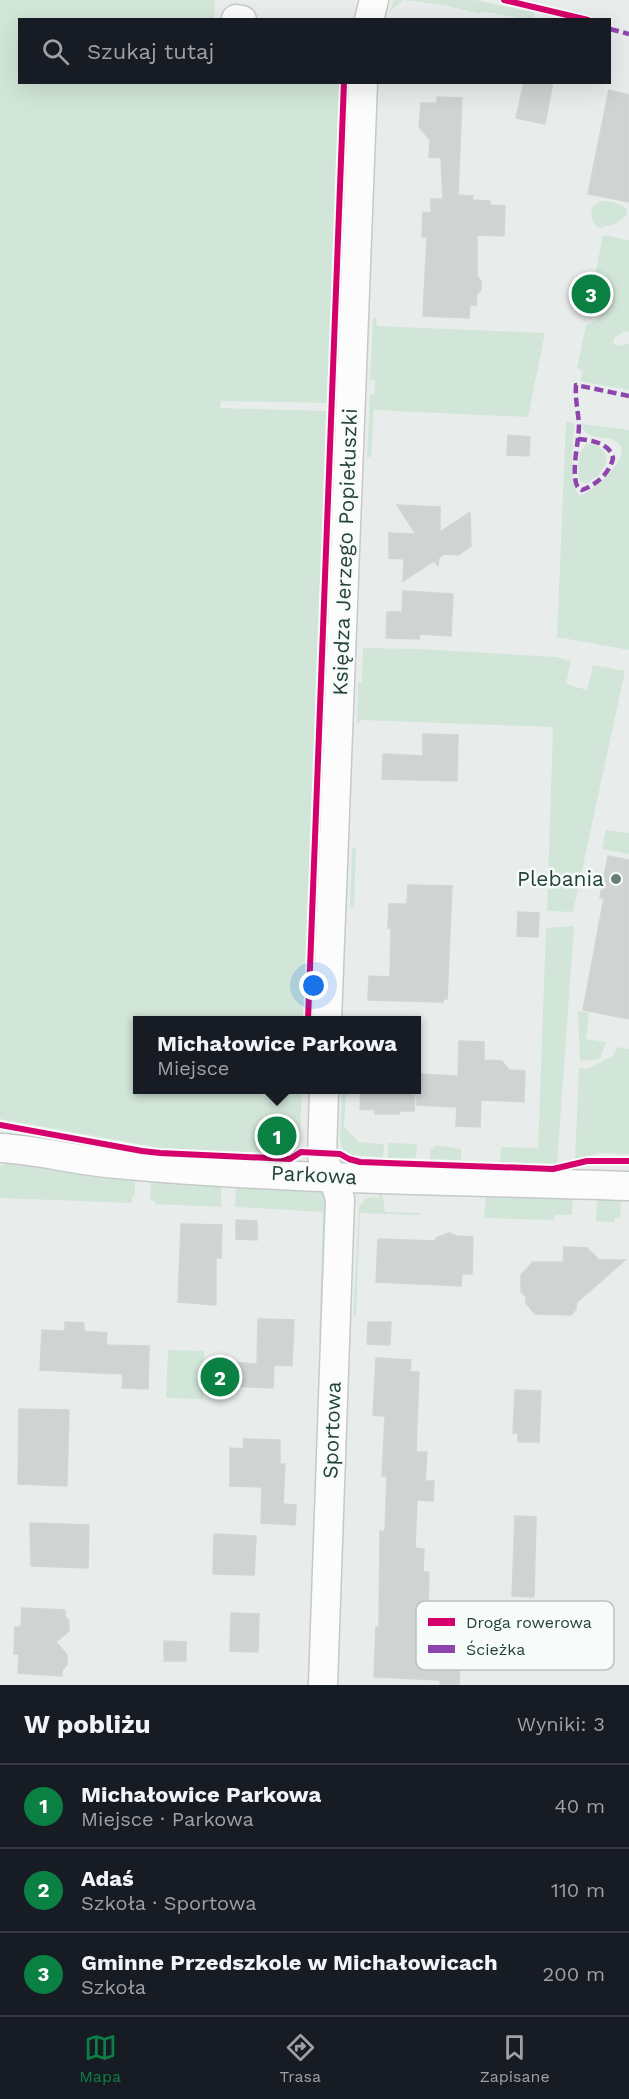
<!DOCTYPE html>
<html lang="pl">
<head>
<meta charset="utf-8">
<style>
	:root { --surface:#171b24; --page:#242831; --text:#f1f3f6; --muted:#9ea1a6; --line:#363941; --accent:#0b8043 }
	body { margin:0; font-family:"Work Sans",sans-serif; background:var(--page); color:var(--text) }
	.you { position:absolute; left:314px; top:986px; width:21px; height:21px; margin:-15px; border:4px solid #fff; border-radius:50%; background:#1a73e8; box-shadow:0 0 0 9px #1a73e833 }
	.badge { display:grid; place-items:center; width:39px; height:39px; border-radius:50%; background:var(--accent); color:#fff; font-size:20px; font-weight:700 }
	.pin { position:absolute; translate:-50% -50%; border:3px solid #fff; box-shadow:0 2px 6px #0006 }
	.popup { position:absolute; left:133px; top:1016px; width:288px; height:78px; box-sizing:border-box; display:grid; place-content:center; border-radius:0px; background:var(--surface); filter:drop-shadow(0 2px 4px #0005); font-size:20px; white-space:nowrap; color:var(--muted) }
	.popup b { font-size:22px; color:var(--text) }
	.popup::after { content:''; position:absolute; left:50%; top:100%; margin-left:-12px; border:12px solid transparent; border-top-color:var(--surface) }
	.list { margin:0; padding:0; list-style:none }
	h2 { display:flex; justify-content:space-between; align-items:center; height:78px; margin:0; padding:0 24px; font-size:26px }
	h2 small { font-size:20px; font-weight:400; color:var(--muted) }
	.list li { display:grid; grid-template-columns:39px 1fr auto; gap:18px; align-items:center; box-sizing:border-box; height:84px; padding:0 24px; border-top:2px solid var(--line) }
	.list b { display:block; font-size:22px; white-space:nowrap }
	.list p { margin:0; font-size:20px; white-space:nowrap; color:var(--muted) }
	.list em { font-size:20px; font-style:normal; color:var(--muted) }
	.icon { flex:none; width:33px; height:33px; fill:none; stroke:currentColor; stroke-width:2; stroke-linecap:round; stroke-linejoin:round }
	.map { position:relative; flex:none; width:629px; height:1685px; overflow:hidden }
	.search { position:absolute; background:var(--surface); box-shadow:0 6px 24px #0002; left:18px; right:18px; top:18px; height:66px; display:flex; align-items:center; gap:15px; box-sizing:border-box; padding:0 21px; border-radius:0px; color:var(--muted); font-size:22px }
	.sheet { height:330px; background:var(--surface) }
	nav { display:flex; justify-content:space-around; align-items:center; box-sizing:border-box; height:84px; border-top:2px solid var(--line); background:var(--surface); font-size:16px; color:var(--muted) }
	nav a { display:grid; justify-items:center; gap:3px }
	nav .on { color:var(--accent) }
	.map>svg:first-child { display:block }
	.green { fill:#d1e6d8 }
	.building { fill:#cfd4d2; stroke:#d1d6d4; stroke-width:1.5 }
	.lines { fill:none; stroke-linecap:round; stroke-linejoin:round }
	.minor-casing { stroke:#c5cac8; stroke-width:31 }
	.minor { stroke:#fcfcfc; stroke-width:28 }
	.quiet { stroke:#8e44ad; stroke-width:4.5; stroke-dasharray:9 4.5; stroke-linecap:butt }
	.cycleway-casing { stroke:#f7fbf9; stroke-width:10 }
	.cycleway { stroke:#d6006c; stroke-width:6 }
	.poi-dot { fill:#697e78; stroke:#f7fbf9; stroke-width:2 }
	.labels { text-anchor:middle; stroke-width:5; stroke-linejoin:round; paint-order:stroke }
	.street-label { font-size:21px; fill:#24423a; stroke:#f7fbf9 }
	.poi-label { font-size:21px; fill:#24423a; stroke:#f7fbf9; text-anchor:end }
	.key { fill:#f7fbf9; stroke:#b8c4c0; stroke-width:1.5 }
	.key-label { font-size:16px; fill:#24423a }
</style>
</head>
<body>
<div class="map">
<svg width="629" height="1685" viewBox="0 0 629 1685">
	<rect width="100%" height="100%" fill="#e8edeb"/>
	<g class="green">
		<path d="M0,0h215l-1,19 -194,1v62l320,1 -12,320 -107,-2 -1,7 108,3 -24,609h-166v70h164l-2,42 -11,22 -129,-6 -160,-29z"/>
		<path d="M394,0h82l57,12 2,7h-10l-44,-8 -1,3 -36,-9 -41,-5 -13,11z"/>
		<path d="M353,82l-36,938h-6l37,-937z"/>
		<path d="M601,201c10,0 18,1 26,9v5l-12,9 -15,4c-9,-5 -11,-15 -6,-23z"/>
		<path d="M603,235l26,5v92l-4,-1 -10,6 -2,5 4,4 12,-2v46l-49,-9 3,-9 -6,-4 9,-43 10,-4 4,-7 -10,-12z"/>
		<path d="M373,318h3l1,8 168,7 -17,84 -154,-7 -3,47h-4l3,-62 4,-1 1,-14h-5z"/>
		<path d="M566,422l8,1c0,18 -6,59 5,73 12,-3 48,-34 42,-49 -6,-14 -30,-5 -38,-18v-5l46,6v220l-72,-13z"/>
		<path d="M589,444h5l10,7 3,11 -9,14 -12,8 -7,-4c-1,-12 -3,-31 10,-36z"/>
		<path d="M363,648l55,1 138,8 15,4 -5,23 21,6 6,-25 32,6 -52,241 -26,-1 6,-184 -192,-7 -1,3h-3l1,-41h4z"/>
		<path d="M606,830l23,3v21l-27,-5z"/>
		<path d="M356,848l-2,60 -4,-1 2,-58z"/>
		<path d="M574,926l-17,238 -57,-2 1,-15 37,1 8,-220z"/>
		<path d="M578,1011l11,2 -3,26 20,3 -6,17 -20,2z"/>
		<path d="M617,1047l12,2v105l-28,-1 -26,6 4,-91 8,1 27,-14z"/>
		<path d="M342,1090h4l-2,37 15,15 25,2 -1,13 -34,-2 -6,-5 -3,-11z"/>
		<path d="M388,1143l29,1 -1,14h-28z"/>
		<path d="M435,1145l26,4v11l-31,-1v-10h4z"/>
		<path d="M12,1161l120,15v4h3v17h-3v6l-132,-5v-32z"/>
		<path d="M157,1178l64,8v21l-66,-3v-3h-5l1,-18z"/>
		<path d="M236,1187l83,2 8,8 -3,141 -5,2 4,-128 -88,-5z"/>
		<path d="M380,1191h2l3,21 34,1v2l-59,-2 -4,103h-3l6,-109 7,-9 13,-1z"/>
		<path d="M492,1192l77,3 4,5 -1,15h-17l-1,5 -70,-2 2,-21z"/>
		<path d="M602,1196l14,1 5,4 -1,17h-5v4l-19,-1 1,-21z"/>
		<path d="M168,1350l36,1 -1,48 -37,-1z"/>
	</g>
	<g class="building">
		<path d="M524,82h29l-8,42 -29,-6z"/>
		<path d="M609,90l20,5v107l-41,-8z"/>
		<path d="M437,97l25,1 -4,97 15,1 -1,4 18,1v4l15,1 -1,30 -27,-1v41l4,5v9l-4,4 -1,11h-6l-1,13 -46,-2 4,-79h-5l1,-25 8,1v-14h12l-2,-41 -12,-1 1,-17 -11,-13 2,-24h16z"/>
		<path d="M508,435l22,2 -1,19 -22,-1z"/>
		<path d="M397,505l43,2v25l30,-20 1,34 -13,9 -15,-1 -4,4 -1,8 -4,-5 -31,20 1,-22 -15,-1v-25l27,1z"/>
		<path d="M403,591l50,3 -2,42 -31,-2 -1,5 -33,-1 1,-26h15z"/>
		<path d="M423,734l35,1 -1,46 -75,-2 1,-25 40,2z"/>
		<path d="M608,856l21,4v159l-46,-9 21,-112h-4z"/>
		<path d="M408,885l44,1 -5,113h-4v3l-75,-2 1,-24 21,1 1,-49h-3l1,-24h18z"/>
		<path d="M518,912l21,1 -1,24 -21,-1z"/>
		<path d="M459,1041l25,1v18l18,1 7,9 16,1 -1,31 -43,-2 -1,27 -24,-1 1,-19 -40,-2v-31l41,2z"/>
		<path d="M361,1089h54l-1,22h-14l-1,3h-24v-4l-15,-1z"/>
		<path d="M236,1220l21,1v19l-21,-1z"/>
		<path d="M181,1224l41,1 -1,33h-5v47l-38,-3z"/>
		<path d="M449,1233l7,3 17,1 -1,37h-10l-1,12 -85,-4 2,-43 58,2v-3z"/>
		<path d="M564,1247l23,1 12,12h26l-49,43v6l-5,6 -36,-1 -9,-11v-6l-5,-6v-16l12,-13h30z"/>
		<path d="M258,1319l36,1 -2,46 -18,-1 -1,23 -68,-3 2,-25 50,4z"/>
		<path d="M65,1322l19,1v8l23,2 -1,12 43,1 -1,43 -26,-1 1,-14 -83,-4 2,-40 23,1z"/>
		<path d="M368,1322h23l-1,23 -23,-1z"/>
		<path d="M376,1358l35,2 -1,12h9l-3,80h11l-2,29h9l-1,20 -16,-1 -2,48 9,1 -1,23h6l-1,38h34l-3,75h-19v-5l-66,-3 2,-50h3l1,-96h5l2,-55h-5l3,-60 -12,-1z"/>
		<path d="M515,1390l26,1 -2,51h-21v-9h-5z"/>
		<path d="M19,1409l50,1 -2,76 -49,-2z"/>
		<path d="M244,1439l36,1v24h5l-2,40 13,1 -1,20 -34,-2 1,-36 -32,-1v-38l13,1z"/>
		<path d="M515,1516l21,1 -2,80 -22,-1z"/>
		<path d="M30,1523l59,2 -1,43 -57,-2z"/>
		<path d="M214,1534l42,2 -2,39 -41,-1z"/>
		<path d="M22,1608l43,2v6l4,5v10l-13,11 11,13v10l-5,5v6l-44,-3 1,-19h-5l1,-27h6z"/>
		<path d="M231,1613l28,1 -1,38 -28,-1z"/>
		<path d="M164,1641l22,1v19h-22z"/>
	</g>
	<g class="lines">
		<defs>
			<g id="minor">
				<path d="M236,19l6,1"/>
				<path d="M369,20l5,-20"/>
				<path d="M327,1020l36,-938"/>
				<path d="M0,1148c39,2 77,13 117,16 170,16 341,16 512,22"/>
				<path d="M323,1685l17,-486 -5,-16 -13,-26 2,-67"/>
			</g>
		</defs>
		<use href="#minor" class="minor-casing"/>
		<use href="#minor" class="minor"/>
		<g class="quiet">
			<path d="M610,29l19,5"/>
			<path d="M578,439c13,1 32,4 35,19 -3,15 -17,27 -31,32 -5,-3 -4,-2 -6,-7 -4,-19 3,-40 3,-59 -1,-13 -4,-25 -3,-39l53,11"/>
		</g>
		<defs>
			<g id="cycleway">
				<path d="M504,0l84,20"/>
				<path d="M308,1020l36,-938"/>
				<path d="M0,1125l142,26 18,2 130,6 11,-7 39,2 9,5 11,3 193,7 34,-8h42"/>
			</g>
		</defs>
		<use href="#cycleway" class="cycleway-casing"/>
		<use href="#cycleway" class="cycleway"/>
	</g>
	<circle class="poi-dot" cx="616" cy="879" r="6"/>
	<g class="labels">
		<g class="street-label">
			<text transform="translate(345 552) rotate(-88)" y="7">Księdza Jerzego Popiełuszki</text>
			<text transform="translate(314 1175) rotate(3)" y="7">Parkowa</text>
			<text transform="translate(332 1430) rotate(-88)" y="7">Sportowa</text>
		</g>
		<g class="poi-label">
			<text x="604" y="886">Plebania</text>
		</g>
	</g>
	<rect x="416" y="1601" width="198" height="69" rx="9" class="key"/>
	<rect x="428" y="1618" width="27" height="8" fill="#d6006c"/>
	<rect x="428" y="1645" width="27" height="8" fill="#8e44ad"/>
	<g class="key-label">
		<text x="466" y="1628">Droga rowerowa</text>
		<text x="466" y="1655">Ścieżka</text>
	</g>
</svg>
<div class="you"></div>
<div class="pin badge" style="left:277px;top:1136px">1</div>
<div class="popup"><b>Michałowice Parkowa</b>Miejsce</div>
<div class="pin badge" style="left:220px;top:1377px">2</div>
<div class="pin badge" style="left:591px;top:294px">3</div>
<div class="search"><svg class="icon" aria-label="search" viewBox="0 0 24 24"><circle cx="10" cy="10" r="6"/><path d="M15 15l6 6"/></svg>Szukaj tutaj</div>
</div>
<section class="sheet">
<h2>W pobliżu<small>Wyniki: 3</small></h2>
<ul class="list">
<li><span class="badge">1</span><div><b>Michałowice Parkowa</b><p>Miejsce · Parkowa</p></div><em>40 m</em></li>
<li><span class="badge">2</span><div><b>Adaś</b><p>Szkoła · Sportowa</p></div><em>110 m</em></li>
<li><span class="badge">3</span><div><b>Gminne Przedszkole w Michałowicach</b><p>Szkoła</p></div><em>200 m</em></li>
</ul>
</section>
<nav>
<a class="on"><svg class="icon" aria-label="map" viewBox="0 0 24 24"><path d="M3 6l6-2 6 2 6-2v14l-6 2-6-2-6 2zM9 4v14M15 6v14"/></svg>Mapa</a>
<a><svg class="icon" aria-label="directions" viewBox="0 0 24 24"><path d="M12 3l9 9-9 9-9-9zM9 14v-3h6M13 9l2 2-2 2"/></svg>Trasa</a>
<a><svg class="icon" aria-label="saved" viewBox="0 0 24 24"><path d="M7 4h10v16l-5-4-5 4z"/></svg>Zapisane</a>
</nav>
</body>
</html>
